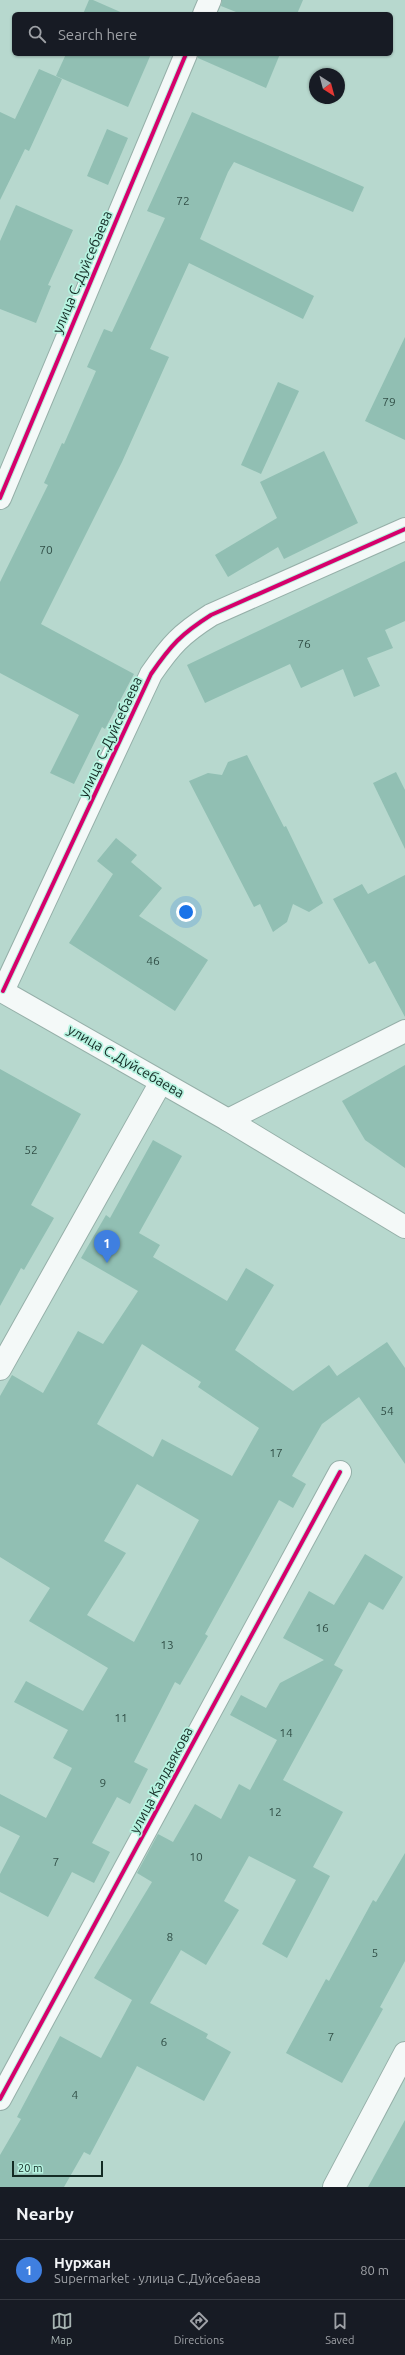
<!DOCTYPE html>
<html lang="en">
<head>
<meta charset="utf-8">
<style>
	:root { --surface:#171b24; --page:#242831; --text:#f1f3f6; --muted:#9ea1a6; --line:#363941; --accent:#a7b4b2 }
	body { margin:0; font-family:Ubuntu,sans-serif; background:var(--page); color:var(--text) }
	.compass { position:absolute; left:309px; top:68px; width:36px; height:36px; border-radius:50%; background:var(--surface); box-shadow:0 1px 3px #0004; rotate:144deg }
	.scale { position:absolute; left:12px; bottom:10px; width:91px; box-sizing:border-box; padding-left:4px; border:2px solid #132b24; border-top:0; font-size:11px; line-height:14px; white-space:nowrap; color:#132b24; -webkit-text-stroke:3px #b6f3e0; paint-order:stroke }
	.you { position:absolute; left:186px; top:912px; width:14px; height:14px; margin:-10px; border:3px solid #fff; border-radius:50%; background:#1a73e8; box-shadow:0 0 0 6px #1a73e833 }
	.badge { display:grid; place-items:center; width:26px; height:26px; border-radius:50%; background:var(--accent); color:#fff; font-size:13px; font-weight:700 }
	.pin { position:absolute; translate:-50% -33px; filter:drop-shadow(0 1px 2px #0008) }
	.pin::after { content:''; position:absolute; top:21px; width:14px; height:12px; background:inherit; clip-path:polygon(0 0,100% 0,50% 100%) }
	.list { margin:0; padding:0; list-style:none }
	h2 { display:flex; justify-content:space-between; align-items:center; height:52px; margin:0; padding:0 16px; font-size:17px }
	h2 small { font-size:13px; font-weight:400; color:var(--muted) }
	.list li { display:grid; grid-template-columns:26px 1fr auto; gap:12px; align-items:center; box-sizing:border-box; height:60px; padding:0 16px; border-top:1px solid var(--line) }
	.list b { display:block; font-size:15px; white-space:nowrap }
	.list p { margin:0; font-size:13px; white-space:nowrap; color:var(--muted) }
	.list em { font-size:13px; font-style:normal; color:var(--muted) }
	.icon { flex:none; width:22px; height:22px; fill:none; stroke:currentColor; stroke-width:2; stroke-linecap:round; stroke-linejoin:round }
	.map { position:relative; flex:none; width:405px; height:2187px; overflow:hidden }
	.search { position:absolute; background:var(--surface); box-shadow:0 1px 3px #0004; left:12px; right:12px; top:12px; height:44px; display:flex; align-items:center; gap:10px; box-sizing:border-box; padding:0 14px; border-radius:6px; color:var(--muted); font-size:15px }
	.sheet { height:112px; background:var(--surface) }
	nav { display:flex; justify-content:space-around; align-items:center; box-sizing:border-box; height:56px; border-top:1px solid var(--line); background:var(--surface); font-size:11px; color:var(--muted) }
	nav a { display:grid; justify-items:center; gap:2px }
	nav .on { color:var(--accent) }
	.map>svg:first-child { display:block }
	.building { fill:#91bfb3; fill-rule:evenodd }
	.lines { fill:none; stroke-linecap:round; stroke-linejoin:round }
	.street-casing { stroke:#95afa8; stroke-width:24 }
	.secondary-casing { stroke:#95afa8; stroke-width:24 }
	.street { stroke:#f4f9f8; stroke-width:22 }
	.secondary { stroke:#f4f9f8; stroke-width:22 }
	.cycleway-casing { stroke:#b6f3e0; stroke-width:6 }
	.cycleway { stroke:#d6006c; stroke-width:4 }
	.labels { text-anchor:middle; stroke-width:3.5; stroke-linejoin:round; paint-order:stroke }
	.number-label { font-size:12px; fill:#325048 }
	.street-label { font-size:14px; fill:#132b24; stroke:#b6f3e0 }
</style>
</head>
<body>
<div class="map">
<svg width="405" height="2187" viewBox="0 0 405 2187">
	<rect width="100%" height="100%" fill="#b7d8ce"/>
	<g class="building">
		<path d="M89,0h4l32,14h-42z"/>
		<path d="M222,0h81l-6,14h-56l-20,-8z"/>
		<path d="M66,54h85l-23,53 -72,-31z"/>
		<path d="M198,54h82l-14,34 -68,-30z"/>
		<path d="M39,69l23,10 -33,72 -4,-2 -25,51v-88l15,7z"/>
		<path d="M192,112l172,75 -11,25 -119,-50 -6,10 -28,67 114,57 -11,23 -114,-56 -39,86 19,8 -47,105 -81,162 93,50 -29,55 -3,-2 -28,57 -24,-11 29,-58 -79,-42v-91l48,-97 -4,-2 18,-40 2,1 32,-73 -9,-4 17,-38 8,3 53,-114 -18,-7z"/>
		<path d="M107,129l21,9 -20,47 -21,-9z"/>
		<path d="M16,205l57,25 -25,55 3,1 -15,37 -36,-14v-68z"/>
		<path d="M405,337v103l-40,-19z"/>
		<path d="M278,382l21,9 -38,83 -20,-9z"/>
		<path d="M324,451l34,72 -74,36 -6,-12 -50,30 -13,-22 62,-37 -17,-36z"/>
		<path d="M405,561v60l-20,9 8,18 -26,10 13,28 -26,11 -11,-28 -42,19 -11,-24 -85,39 -18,-38z"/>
		<path d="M247,755l37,72 2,-1 37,77 -14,9 -16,-8 -6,18 -14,10 -13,-28 -6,3 -65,-126 19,-8 14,2 6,-13z"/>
		<path d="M396,772l9,18v59l-32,-66z"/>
		<path d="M116,838l21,17 -6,7 31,26 -23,28 69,44 -33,51 -106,-68 44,-69 -16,-13z"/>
		<path d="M405,875v142l-30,-56 -6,3 -36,-65 29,-15 6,10z"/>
		<path d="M405,1065v103l-40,-28 -23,-39z"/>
		<path d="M0,1069l81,45 -50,91 23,13 -30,52 -3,-2 -21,38z"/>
		<path d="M153,1140l29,16 -43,77 21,12 -7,12 74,44 19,-33 28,17 -39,65 58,41 36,-26 8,11 50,-34 18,26v96l-46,-67 -37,27 -30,52 14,8 -13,24 -14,-8 -74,134 3,2 -28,49 -5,-3 -41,80 14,7 -18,35 -13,-7 -25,46 18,9 -16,31 -22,-11 -24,45 -48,-25v-18l20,-38 -20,-10v-32l46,24 26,-50 -19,-10 15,-28 -54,-28 12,-21 57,30 25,-43 -79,-47 21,-33 -50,-31v-161l12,-21 31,18 35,-62 25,13 35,-53 -57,-33 25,-43 4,3zM142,1344l59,38 -3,5 61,41 -27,48 -70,-37 -9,18 -56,-33zM137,1484l62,36 -65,122 -47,-27 39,-62 -22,-12z"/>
		<path d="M365,1554l38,23 -20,33 -14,-8 -35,63 9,5 -60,110 60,32 -30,55 17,9 -43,82 -25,-14 34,-64 -47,-24 -25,45 15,9 -33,55 -25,-15 -31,53 58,31 -2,4 25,14 -27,49 -67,-35 -47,89 -6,-3 -20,35h-64v-32l21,-36 -4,-2 43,-81 41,22 31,-58 -38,-22 58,-96 -15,-9 21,-39 15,8 22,-38 26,15 18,-35 11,6 27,-50 -47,-25 11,-20 25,13 14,-25 44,-23 -41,-22 26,-47 25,14z"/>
		<path d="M405,1853v108l-25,46 3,2 -41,74 -56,-30 40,-74 3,2 44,-81 3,2z"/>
		<path d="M405,2120v67h-37z"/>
	</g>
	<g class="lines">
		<defs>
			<g id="street">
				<path d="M204,14l6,-14"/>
				<path d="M0,498l186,-444"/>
				<path d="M3,991l148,-317c20,-29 30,-40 60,-59l194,-86"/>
				<path d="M228,1120l177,-89"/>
				<path d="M0,1369l161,-287"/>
				<path d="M0,2099l340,-627"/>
				<path d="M334,2187l71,-134"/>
			</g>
			<path id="secondary" d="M0,990l228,130 177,107"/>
		</defs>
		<use href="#street" class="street-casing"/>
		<use href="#secondary" class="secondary-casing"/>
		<use href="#street" class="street"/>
		<use href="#secondary" class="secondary"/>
		<defs>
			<g id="cycleway">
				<path d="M0,498l186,-444"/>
				<path d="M3,991l148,-317c20,-29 30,-40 60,-59l194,-86"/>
				<path d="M0,2099l340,-627"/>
			</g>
		</defs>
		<use href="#cycleway" class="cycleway-casing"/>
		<use href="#cycleway" class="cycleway"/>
	</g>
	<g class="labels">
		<g class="number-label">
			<text x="183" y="205">72</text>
			<text x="389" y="406">79</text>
			<text x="46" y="554">70</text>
			<text x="304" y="648">76</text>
			<text x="153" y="965">46</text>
			<text x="31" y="1154">52</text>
			<text x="387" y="1415">54</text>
			<text x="276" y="1457">17</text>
			<text x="322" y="1632">16</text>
			<text x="167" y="1649">13</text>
			<text x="121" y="1722">11</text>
			<text x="286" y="1737">14</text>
			<text x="103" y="1787">9</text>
			<text x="275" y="1816">12</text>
			<text x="196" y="1861">10</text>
			<text x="56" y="1866">7</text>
			<text x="170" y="1941">8</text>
			<text x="375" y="1957">5</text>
			<text x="331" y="2041">7</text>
			<text x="164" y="2046">6</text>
			<text x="75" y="2099">4</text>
		</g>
		<g class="street-label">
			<text transform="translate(82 272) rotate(-67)" y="5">улица С.Дуйсебаева</text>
			<text transform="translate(110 737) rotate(-65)" y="5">улица С.Дуйсебаева</text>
			<text transform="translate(126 1061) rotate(30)" y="5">улица С.Дуйсебаева</text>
			<text transform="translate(161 1780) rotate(-62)" y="5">улица Калдаякова</text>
		</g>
	</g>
</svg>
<svg class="compass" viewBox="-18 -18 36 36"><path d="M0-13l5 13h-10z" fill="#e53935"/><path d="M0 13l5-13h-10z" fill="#9ea1a6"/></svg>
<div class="scale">20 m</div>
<div class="you"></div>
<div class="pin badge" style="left:107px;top:1263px;background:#3f7fe0">1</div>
<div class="search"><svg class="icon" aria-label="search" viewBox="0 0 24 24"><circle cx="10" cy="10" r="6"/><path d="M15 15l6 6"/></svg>Search here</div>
</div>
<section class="sheet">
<h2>Nearby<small></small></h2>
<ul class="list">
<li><span class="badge" style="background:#3f7fe0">1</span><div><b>Нуржан</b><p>Supermarket · улица С.Дуйсебаева</p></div><em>80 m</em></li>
</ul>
</section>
<nav>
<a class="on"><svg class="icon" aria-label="map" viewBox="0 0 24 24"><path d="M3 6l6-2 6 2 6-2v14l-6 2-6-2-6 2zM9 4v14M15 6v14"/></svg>Map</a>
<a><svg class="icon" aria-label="directions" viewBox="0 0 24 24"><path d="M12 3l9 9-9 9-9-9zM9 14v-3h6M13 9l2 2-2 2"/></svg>Directions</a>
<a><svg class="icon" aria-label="saved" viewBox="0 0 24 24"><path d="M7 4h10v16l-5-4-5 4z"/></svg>Saved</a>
</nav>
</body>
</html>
